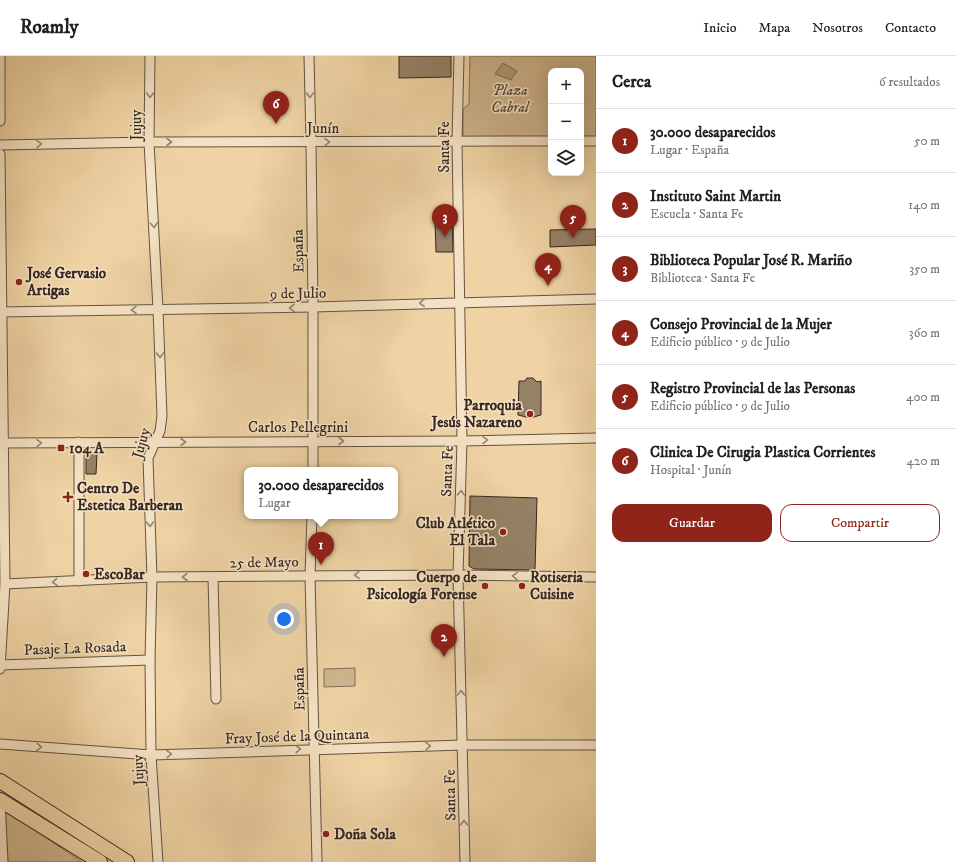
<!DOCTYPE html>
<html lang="es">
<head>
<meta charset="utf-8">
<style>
	:root { --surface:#fff; --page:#f6f6f6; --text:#202124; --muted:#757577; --line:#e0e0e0; --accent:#8f2418 }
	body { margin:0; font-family:"IM FELL DW Pica",serif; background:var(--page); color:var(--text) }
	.controls { position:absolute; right:12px; top:12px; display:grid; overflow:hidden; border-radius:8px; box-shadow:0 4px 16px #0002 }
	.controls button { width:36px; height:36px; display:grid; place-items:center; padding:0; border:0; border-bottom:1px solid var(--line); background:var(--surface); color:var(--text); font:20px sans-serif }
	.you { position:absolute; left:284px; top:563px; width:14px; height:14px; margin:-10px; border:3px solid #fff; border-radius:50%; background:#1a73e8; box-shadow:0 0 0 6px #1a73e833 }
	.badge { display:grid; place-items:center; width:26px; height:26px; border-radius:50%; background:var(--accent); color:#fff; font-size:13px; font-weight:700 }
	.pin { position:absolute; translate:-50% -33px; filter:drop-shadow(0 1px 2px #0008) }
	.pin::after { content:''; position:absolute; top:21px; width:14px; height:12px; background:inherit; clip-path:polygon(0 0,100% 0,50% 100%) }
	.popup { position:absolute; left:244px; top:411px; width:154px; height:52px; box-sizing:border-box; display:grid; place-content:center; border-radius:8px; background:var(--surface); filter:drop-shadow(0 1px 3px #0005); font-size:13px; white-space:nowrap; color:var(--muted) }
	.popup b { font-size:15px; color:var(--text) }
	.popup::after { content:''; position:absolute; left:50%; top:100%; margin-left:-8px; border:8px solid transparent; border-top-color:var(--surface) }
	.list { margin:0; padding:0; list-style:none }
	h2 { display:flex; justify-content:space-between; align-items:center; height:52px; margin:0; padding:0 16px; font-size:17px }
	h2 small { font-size:13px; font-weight:400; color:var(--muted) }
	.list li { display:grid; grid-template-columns:26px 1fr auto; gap:12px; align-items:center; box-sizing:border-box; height:64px; padding:0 16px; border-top:1px solid var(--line) }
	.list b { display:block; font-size:15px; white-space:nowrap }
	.list p { margin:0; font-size:13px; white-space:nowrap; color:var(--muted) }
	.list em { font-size:13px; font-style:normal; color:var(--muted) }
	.actions { display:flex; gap:8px; padding:12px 16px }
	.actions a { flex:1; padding:9px 0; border:1px solid var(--accent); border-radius:12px; text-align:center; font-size:14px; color:var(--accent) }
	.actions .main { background:var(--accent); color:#fff }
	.icon { flex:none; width:22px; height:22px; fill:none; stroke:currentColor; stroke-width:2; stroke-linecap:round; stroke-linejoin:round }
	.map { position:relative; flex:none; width:596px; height:806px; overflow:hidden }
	header { display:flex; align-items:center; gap:24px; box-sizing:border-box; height:56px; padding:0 20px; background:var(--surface); border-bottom:1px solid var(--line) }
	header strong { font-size:19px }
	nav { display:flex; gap:22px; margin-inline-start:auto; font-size:14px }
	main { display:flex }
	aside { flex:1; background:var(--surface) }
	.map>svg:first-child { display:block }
	.green { fill:#cfb68e; stroke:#826f58 }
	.water { fill:#af9977; stroke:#7e6c55 }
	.building { fill:#958165; stroke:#342821 }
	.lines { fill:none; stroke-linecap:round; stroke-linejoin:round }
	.street-casing { stroke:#635342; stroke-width:11 }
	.primary-casing { stroke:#342821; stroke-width:16 }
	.street { stroke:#f5e2c4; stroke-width:9 }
	.primary { stroke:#efd3a4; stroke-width:14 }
	.oneway { stroke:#948572 }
	.poi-dot { fill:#8f2418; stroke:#f5e2c4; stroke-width:1.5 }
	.labels { text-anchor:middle; stroke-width:3; stroke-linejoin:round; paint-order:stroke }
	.park-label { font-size:15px; font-style:italic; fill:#5b4c3c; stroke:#f5e2c4 }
	.street-label { font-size:15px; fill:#342821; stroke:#f5e2c4 }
	.poi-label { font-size:15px; font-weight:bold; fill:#342821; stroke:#f5e2c4; text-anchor:start }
</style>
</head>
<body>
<header>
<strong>Roamly</strong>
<nav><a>Inicio</a><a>Mapa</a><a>Nosotros</a><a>Contacto</a></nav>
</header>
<main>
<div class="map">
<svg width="596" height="806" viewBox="0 0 596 806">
	<rect width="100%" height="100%" fill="#efd3a4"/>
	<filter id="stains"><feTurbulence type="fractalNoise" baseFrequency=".005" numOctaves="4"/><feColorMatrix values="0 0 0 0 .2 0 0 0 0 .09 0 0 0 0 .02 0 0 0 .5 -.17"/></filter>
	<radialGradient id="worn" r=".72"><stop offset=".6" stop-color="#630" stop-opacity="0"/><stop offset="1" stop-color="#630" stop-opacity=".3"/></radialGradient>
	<g class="green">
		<path d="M470,0h126v84h-15v-69h-30v69h-88v-31l6,-5z"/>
		<path d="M355,612v18l-31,1v-18z"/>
		<path d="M5,754l77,52h-74z"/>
	</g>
	<path class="water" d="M503,7l14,8 -6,9 -16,-6z"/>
	<g class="building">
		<path d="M399,0h52v21l-52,1z"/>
		<path d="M435,166h17l1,30h-17z"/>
		<path d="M596,173v16l-46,2v-17z"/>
		<path d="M527,322h6l4,4 4,-1v34l-11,3 -12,-3 1,-34h6z"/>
		<path d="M91,397h6l-1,21h-10v-16z"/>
		<path d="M470,440l67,2 -2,72 -61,-1 -5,-3z"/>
	</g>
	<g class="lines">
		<defs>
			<g id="street">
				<path d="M150,0l-1,86 9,167 4,107 -2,15 -12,27 4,119 -2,83 1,95 7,107"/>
				<path d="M309,0l2,86 2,165v163"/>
				<path d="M459,0l-2,85 5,300 -4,134 7,287"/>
				<path d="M0,65v-65"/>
				<path d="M581,85h15"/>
				<path d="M0,89l149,-3 402,-1"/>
				<path d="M0,98l5,430 -5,85"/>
				<path d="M0,256l313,-5 283,-8"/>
				<path d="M0,387l462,-2 134,-3"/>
				<path d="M312,460l-2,60 7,286"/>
				<path d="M213,521l3,122"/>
				<path d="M79,525v-139"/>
				<path d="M5,528l147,-7 306,-2 138,2"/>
				<path d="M0,609l150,-5"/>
				<path d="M0,688l151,11 312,-10h133"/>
				<path d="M0,744l3,62"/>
			</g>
			<g id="primary">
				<path d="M0,725l127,81"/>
				<path d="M0,744l100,62"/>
			</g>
		</defs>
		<use href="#street" class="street-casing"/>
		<use href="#primary" class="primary-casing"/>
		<use href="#street" class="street"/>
		<use href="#primary" class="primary"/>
	</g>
	<defs><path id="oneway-chevron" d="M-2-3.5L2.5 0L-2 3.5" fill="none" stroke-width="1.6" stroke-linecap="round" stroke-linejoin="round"/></defs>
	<g class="oneway">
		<use href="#oneway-chevron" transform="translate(150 39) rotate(90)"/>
		<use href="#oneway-chevron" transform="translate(310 39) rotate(88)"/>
		<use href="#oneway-chevron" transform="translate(169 86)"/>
		<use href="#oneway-chevron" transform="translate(327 86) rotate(-1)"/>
		<use href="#oneway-chevron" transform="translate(39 88) rotate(-1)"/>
		<use href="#oneway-chevron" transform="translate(154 169) rotate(87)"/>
		<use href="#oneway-chevron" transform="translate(422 247) rotate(178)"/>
		<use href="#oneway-chevron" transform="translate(292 252) rotate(179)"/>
		<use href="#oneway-chevron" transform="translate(134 254) rotate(179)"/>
		<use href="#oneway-chevron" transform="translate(160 299) rotate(88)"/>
		<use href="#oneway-chevron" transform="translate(485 384) rotate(-1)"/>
		<use href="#oneway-chevron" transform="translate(341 385)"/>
		<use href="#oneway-chevron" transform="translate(183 386)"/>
		<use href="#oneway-chevron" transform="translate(39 387) rotate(-1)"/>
		<use href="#oneway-chevron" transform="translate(461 437) rotate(-88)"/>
		<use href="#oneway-chevron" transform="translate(150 468) rotate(88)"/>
		<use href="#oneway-chevron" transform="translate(357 519) rotate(179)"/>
		<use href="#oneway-chevron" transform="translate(515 520) rotate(-179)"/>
		<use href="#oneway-chevron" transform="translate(185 521) rotate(180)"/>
		<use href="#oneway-chevron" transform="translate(55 526) rotate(178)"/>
		<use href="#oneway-chevron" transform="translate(461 637) rotate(-92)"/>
		<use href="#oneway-chevron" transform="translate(428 690) rotate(-2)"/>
		<use href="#oneway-chevron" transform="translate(39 691) rotate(4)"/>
		<use href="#oneway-chevron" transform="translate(298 693) rotate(-2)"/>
		<use href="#oneway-chevron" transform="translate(169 698) rotate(-2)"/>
		<use href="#oneway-chevron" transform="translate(464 767) rotate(-91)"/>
	</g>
	<g class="poi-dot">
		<circle cx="19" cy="226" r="4"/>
		<circle cx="530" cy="358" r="4"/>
		<rect x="57" y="388" width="8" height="8" rx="2"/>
		<path d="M66 435h4v4h4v4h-4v4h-4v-4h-4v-4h4z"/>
		<circle cx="503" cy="476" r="4"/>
		<circle cx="86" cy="518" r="4"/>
		<circle cx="485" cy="530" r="4"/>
		<circle cx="522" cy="530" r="4"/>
		<circle cx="326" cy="778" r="4"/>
	</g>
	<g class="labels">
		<g class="park-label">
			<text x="510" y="39">Plaza<tspan x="510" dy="17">Cabral</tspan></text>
		</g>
		<g class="street-label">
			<text transform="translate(136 69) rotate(-90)" y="5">Jujuy</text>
			<text x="323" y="77">Junín</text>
			<text transform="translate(444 91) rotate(-90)" y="5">Santa Fe</text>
			<text transform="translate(298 195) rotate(-91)" y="5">España</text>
			<text transform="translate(298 237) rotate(-1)" y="5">9 de Julio</text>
			<text x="298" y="376">Carlos Pellegrini</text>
			<text transform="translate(141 387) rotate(-74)" y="5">Jujuy</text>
			<text transform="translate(447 415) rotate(-88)" y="5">Santa Fe</text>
			<text transform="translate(264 506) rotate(-1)" y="5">25 de Mayo</text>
			<text transform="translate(75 592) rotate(-2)" y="5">Pasaje La Rosada</text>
			<text transform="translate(299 633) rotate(-91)" y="5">España</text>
			<text transform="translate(297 680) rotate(-2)" y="5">Fray José de la Quintana</text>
			<text transform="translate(138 714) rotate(-93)" y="5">Jujuy</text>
			<text transform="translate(450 739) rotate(-91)" y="5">Santa Fe</text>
		</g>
		<g class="poi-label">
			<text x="27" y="222">José Gervasio<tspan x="27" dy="17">Artigas</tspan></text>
			<text x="522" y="354" text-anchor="end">Parroquia<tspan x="522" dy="17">Jesús Nazareno</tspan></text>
			<text x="69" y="397">104 A</text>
			<text x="77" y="437">Centro De<tspan x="77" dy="17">Estetica Barberan</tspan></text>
			<text x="495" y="472" text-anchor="end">Club Atlético<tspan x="495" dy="17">El Tala</tspan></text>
			<text x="94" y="523">EscoBar</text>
			<text x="477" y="526" text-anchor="end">Cuerpo de<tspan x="477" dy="17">Psicología Forense</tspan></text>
			<text x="530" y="526">Rotiseria<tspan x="530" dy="17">Cuisine</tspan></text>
			<text x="334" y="783">Doña Sola</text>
		</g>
	</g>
	<rect width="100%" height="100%" filter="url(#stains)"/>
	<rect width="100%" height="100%" fill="url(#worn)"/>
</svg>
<div class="controls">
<button>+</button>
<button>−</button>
<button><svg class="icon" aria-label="layers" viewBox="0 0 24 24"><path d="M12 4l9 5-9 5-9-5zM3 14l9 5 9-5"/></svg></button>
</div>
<div class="you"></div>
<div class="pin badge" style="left:321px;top:509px">1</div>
<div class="popup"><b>30.000 desaparecidos</b>Lugar</div>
<div class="pin badge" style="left:444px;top:601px">2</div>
<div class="pin badge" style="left:445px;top:181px">3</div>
<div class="pin badge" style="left:548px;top:230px">4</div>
<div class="pin badge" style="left:573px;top:182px">5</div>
<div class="pin badge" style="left:276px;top:68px">6</div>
</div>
<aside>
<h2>Cerca<small>6 resultados</small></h2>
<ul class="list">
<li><span class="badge">1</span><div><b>30.000 desaparecidos</b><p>Lugar · España</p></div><em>50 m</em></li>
<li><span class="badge">2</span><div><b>Instituto Saint Martin</b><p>Escuela · Santa Fe</p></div><em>140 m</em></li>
<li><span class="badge">3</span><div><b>Biblioteca Popular José R. Mariño</b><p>Biblioteca · Santa Fe</p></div><em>350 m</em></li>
<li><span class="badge">4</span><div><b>Consejo Provincial de la Mujer</b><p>Edificio público · 9 de Julio</p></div><em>360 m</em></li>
<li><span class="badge">5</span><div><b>Registro Provincial de las Personas</b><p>Edificio público · 9 de Julio</p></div><em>400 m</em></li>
<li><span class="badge">6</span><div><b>Clinica De Cirugia Plastica Corrientes</b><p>Hospital · Junín</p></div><em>420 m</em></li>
</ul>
<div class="actions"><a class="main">Guardar</a><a>Compartir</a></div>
</aside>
</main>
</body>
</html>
